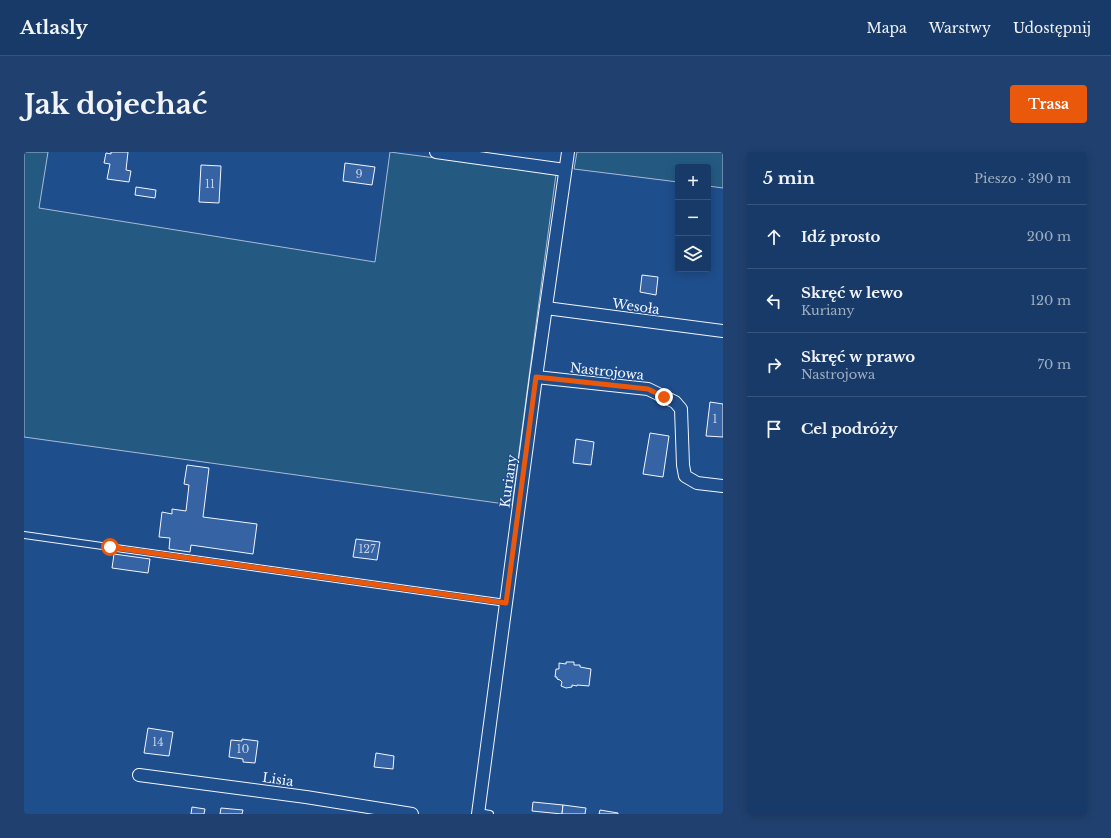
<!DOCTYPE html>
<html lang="pl">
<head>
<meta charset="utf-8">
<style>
	:root { --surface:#173a69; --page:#20416f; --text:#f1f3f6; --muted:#9eadc0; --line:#36547d; --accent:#ea580c }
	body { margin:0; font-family:"Libre Baskerville",serif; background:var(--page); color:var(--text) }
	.controls { position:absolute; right:12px; top:12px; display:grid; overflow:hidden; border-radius:4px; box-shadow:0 2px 10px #0003 }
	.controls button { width:36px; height:36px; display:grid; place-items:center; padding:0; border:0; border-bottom:1px solid var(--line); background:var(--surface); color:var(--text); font:20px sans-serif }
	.stop { position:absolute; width:12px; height:12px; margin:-9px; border:3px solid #ea580c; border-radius:50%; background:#fff }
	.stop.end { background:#ea580c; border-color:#fff; box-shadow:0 1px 4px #0008 }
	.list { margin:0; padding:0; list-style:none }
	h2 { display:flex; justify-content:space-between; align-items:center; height:52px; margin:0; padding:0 16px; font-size:17px }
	h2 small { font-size:13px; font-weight:400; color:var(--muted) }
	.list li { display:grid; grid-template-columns:26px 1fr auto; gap:12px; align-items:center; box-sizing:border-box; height:64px; padding:0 16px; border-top:1px solid var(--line) }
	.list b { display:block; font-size:15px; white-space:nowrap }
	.list p { margin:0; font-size:13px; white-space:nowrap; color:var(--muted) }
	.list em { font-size:13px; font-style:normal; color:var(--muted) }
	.icon { flex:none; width:22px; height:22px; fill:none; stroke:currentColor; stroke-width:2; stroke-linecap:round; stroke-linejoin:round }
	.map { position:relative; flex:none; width:699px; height:662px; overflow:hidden; border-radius:4px }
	header { display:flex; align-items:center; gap:24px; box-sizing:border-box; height:56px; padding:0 20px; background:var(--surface); border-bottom:1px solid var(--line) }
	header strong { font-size:19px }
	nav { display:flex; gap:22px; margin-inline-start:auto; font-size:14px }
	.intro { display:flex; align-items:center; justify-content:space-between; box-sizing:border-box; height:96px; padding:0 24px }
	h1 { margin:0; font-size:28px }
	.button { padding:10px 18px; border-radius:4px; background:var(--accent); color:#fff; font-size:14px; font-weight:700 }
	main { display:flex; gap:24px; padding:0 24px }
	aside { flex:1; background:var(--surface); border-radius:4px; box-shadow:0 2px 10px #0003 }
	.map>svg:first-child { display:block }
	.green { fill:#245a82; stroke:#a8bbd7 }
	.building { fill:#3563a3; stroke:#f2f6ff }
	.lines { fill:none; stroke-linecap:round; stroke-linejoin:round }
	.lane-casing { stroke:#f2f6ff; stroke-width:8 }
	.street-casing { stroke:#f2f6ff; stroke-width:14 }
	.lane { stroke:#1f4e8c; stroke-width:6 }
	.street { stroke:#1f4e8c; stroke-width:12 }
	.route { stroke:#ea580c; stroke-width:5 }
	.labels { text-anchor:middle; stroke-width:3; stroke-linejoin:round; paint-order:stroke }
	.number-label { font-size:11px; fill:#c3d1e8 }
	.street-label { font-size:13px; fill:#f2f6ff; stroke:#1f4e8c }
</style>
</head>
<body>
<header>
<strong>Atlasly</strong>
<nav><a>Mapa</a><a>Warstwy</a><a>Udostępnij</a></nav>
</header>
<div class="intro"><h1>Jak dojechać</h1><a class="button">Trasa</a></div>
<main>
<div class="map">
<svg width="699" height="662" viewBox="0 0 699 662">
	<rect width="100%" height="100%" fill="#1f4e8c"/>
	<g class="green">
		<path d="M0,0h24l-9,56 336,54 15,-110 166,22 -44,331 -488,-68z"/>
		<path d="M553,0h146v36l-15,-2v-19h-30v15l-104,-13z"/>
	</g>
	<g class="building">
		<path d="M87,0h17l-2,18 5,1 -2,11 -22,-3 3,-15 -6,-1 2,-10 5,1z"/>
		<path d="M321,11l30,4 -3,18 -29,-4z"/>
		<path d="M177,13l20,1 -2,37 -20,-1z"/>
		<path d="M112,35l20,3 -1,8 -20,-3z"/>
		<path d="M618,123l16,2 -2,18 -16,-3z"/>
		<path d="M686,250l13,2v33l-17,-1z"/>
		<path d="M626,281l19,3 -6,41 -20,-3z"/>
		<path d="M552,287l18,3 -3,23 -18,-2z"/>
		<path d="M163,313l22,3 -6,49 54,7 -4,30 -62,-9 -1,7 -21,-3 1,-11 -11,-1 3,-25 10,2v-5l14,2 3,-26 -5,-1z"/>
		<path d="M332,387l24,3 -3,18 -24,-3z"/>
		<path d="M90,402l36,5 -2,14 -36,-5z"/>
		<path d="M542,510h8v3h6v2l11,2 -2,17 -12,-1v1l-5,-1v2l-6,1 -5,-2 1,-4 -2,-2 -3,-1v-2h-2l1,-8h3v-6l7,1z"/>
		<path d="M124,576l25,4 -4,24 -25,-3z"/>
		<path d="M218,587l16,2 -3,22 -12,-1v-3l-14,-2 2,-17 11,1z"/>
		<path d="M352,601l18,3 -1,13 -19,-2z"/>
		<path d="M509,650l30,3 -1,9 -30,-3z"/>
		<path d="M539,653l23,3 -1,6h-23z"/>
		<path d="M168,655l13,2 -1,5h-13z"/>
		<path d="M197,656l22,2 -1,4h-22z"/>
		<path d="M576,658l18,3v1h-19z"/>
	</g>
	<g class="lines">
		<defs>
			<g id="lane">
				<path d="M0,383l482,68"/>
				<path d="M454,660l12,2"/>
			</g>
			<g id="street">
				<path d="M412,0l129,18"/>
				<path d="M522,156l177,23"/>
				<path d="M512,225l112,12 27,13 6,7 2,56 2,11 12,7 26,3"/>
				<path d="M115,623l167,22 106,17"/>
				<path d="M454,662l58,-437 32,-225"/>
			</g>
		</defs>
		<use href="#lane" class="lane-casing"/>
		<use href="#street" class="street-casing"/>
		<use href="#lane" class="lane"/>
		<use href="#street" class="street"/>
	</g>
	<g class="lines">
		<path class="route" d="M86,395l396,56 30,-226 112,12 16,8"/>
	</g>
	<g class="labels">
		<g class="number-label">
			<text x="335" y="26">9</text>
			<text x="186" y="36">11</text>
			<text x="691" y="271">1</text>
			<text x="343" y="401">127</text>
			<text x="134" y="594">14</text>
			<text x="219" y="601">10</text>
		</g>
		<g class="street-label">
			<text transform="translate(612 154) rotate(8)" y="5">Wesoła</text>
			<text transform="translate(583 219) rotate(6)" y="5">Nastrojowa</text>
			<text transform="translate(484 329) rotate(-82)" y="5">Kuriany</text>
			<text transform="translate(254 627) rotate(8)" y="5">Lisia</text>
		</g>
	</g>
</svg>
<div class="controls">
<button>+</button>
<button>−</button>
<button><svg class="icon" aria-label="layers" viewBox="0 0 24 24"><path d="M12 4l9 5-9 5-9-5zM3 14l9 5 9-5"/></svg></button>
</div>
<div class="stop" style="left:86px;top:395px"></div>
<div class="stop end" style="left:640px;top:245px"></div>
</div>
<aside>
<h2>5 min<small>Pieszo · 390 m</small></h2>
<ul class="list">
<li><svg class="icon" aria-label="ahead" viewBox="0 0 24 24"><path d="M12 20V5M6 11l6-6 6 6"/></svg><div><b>Idź prosto</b></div><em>200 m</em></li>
<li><svg class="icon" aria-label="left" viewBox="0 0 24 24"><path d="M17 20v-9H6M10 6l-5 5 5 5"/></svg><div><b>Skręć w lewo</b><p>Kuriany</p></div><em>120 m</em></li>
<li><svg class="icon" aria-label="right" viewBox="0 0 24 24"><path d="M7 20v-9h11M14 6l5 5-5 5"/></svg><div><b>Skręć w prawo</b><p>Nastrojowa</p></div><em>70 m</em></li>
<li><svg class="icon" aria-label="arrive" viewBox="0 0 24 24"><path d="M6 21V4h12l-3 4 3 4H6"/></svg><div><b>Cel podróży</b></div></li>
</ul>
</aside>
</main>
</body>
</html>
